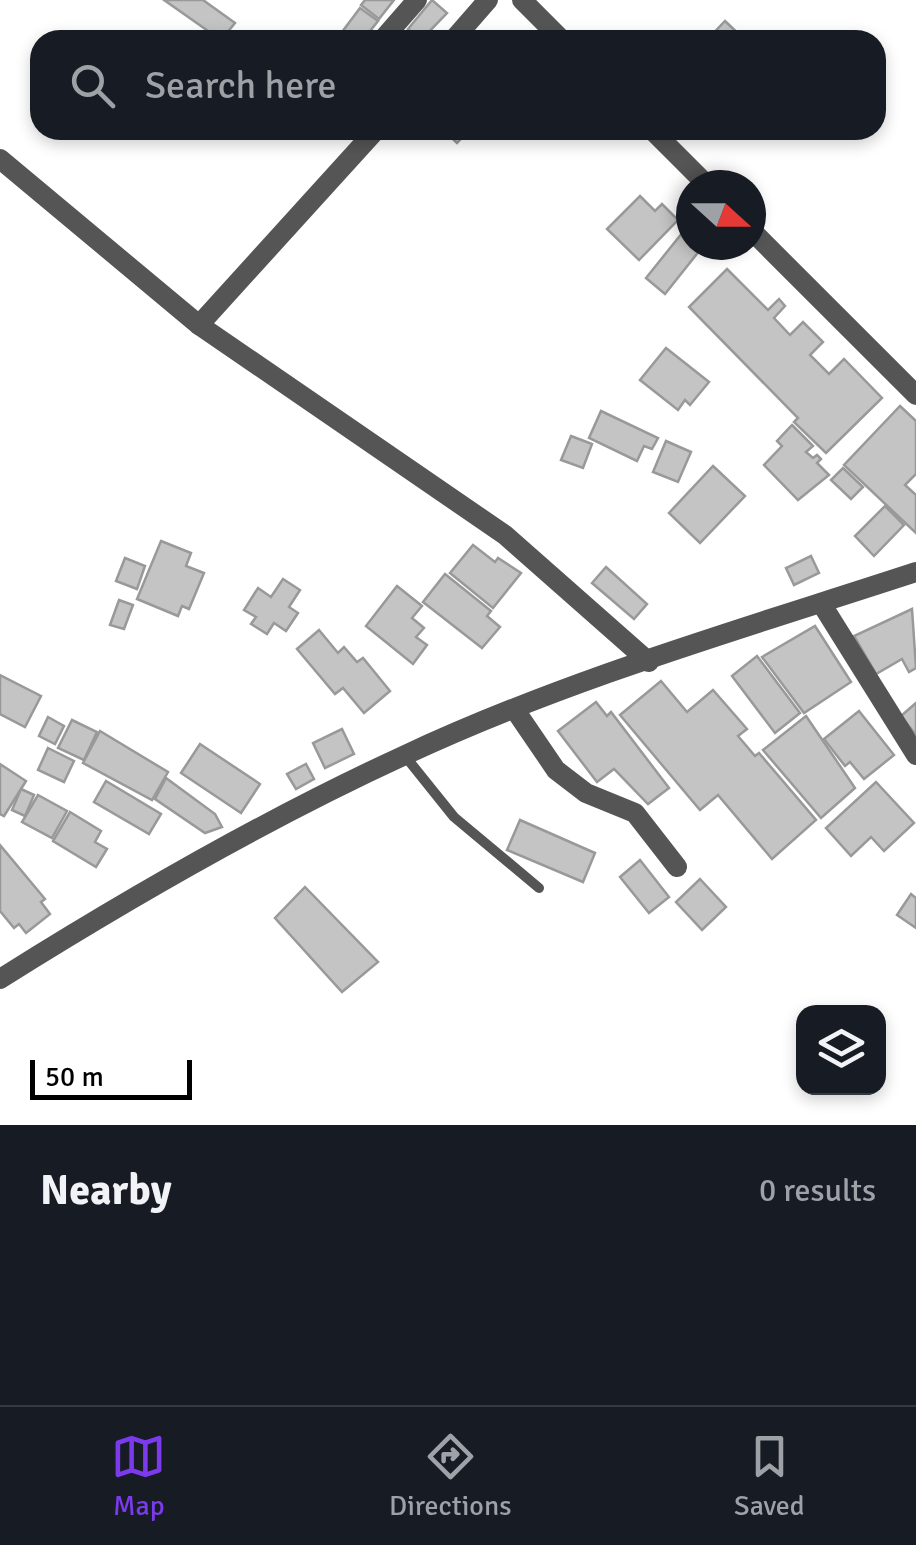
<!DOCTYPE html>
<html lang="en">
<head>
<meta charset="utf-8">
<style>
	:root { --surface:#171b24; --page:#20242c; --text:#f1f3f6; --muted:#9ea1a6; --line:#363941; --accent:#7c3aed }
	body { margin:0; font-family:Signika,sans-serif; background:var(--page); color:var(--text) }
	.controls { position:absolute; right:30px; bottom:30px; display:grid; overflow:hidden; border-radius:20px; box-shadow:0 5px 15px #0003 }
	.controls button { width:90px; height:90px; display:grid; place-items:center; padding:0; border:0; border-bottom:2px solid var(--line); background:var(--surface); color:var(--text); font:50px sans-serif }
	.compass { position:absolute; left:676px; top:170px; width:90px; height:90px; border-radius:50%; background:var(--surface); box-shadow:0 5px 15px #0003; rotate:111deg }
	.scale { position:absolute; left:30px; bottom:25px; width:162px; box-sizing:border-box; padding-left:10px; border:5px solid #000; border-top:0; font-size:28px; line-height:35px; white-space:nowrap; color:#000; -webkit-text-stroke:8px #fff; paint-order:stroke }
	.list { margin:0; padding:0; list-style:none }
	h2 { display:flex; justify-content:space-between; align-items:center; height:130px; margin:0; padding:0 40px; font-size:42px }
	h2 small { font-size:32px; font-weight:400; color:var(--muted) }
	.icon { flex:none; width:55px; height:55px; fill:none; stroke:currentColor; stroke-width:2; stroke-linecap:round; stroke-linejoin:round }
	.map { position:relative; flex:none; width:916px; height:1125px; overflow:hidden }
	.search { position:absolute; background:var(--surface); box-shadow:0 5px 15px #0003; left:30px; right:30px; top:30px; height:110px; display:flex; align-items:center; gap:25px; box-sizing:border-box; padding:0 35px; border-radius:30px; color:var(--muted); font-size:38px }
	.sheet { height:280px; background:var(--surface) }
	nav { display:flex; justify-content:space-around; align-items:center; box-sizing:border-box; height:140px; border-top:2px solid var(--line); background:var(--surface); font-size:28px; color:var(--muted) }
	nav a { display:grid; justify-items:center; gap:5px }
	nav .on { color:var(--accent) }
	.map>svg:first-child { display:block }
	.building { fill:#c4c4c4; stroke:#999; stroke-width:2.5 }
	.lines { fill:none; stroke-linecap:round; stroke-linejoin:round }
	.service { stroke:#555; stroke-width:10 }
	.minor { stroke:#555; stroke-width:20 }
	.tertiary { stroke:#555; stroke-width:20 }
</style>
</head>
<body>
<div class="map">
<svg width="916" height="1125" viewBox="0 0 916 1125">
	<rect width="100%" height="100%" fill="#fff"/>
	<g class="building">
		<path d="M164,0h39l32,23 -14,17z"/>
		<path d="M365,0h29l-15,19 -18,-14z"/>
		<path d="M432,0l15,13 -26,27 -13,-11z"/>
		<path d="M360,8l18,13 -15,19h-27z"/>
		<path d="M725,21l20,19h-38z"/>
		<path d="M443,130h26l-12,13z"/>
		<path d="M640,196l15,15 7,-7 16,16 -39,40 -32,-31z"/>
		<path d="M691,222v23h13l-39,49 -19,-16z"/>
		<path d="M727,269l41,41 11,-11 6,7 -11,12 16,17 13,-13 20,20 -13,13 19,19 15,-15 38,39 -56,55 -32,-31 4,-4 -109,-111z"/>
		<path d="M666,348l43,34 -19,23 -5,-5 -7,10 -38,-30z"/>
		<path d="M900,406l16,15v53l-11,11 11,10v38l-72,-68z"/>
		<path d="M601,411l57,27 -6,11 -8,-3 -7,15 -48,-23z"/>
		<path d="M792,425l21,21 -7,6 7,6 4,-3 4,4 -4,4 12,12 -31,25 -34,-35 18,-19 -5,-5z"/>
		<path d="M571,436l21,8 -9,24 -22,-8z"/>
		<path d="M666,441l25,11 -13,30 -25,-10z"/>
		<path d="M713,466l32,30 -45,47 -31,-30z"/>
		<path d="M843,468l20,19 -12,12 -20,-19z"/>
		<path d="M885,506l19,19 -30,31 -19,-20z"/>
		<path d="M161,541l30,12 -5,13 18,7 -15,36 -7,-3 -4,10 -41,-17z"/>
		<path d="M473,545l22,17 3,-4 23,15 -28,35 -43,-35z"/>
		<path d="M811,556l8,17 -25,12 -8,-17z"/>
		<path d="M125,558l20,8 -8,23 -21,-8z"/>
		<path d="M606,567l41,37 -13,15 -42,-36z"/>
		<path d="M445,574l46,37 -4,5 13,11 -18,21 -59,-46z"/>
		<path d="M283,579l17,11 -11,17 9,6 -12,18 -12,-8 -7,11 -16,-10 5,-7 -12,-7 14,-22 13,9z"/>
		<path d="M397,586l25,20 -10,12 12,10 -8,9 11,8 -14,19 -47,-38z"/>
		<path d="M119,600l14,5 -9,24 -14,-4z"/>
		<path d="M912,609l4,59 -7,4 -7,-13 -26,15 -22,-38z"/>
		<path d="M815,626l36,56 -47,31 -42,-56z"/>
		<path d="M319,630l19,23 6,-6 13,15 6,-4 27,33 -26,22 -21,-25 -8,6 -38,-45z"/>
		<path d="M757,656l43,57 -25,20 -43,-57z"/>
		<path d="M0,675l41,21 -16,31 -25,-13z"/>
		<path d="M661,681l26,31 26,-22 34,39 -9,7 17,20 4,-3 57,67 -44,39 -54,-64 -18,15 -80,-95z"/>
		<path d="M596,702l11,14 4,-4 58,76 -21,16 -34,-35 -17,13 -39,-51z"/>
		<path d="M916,703v32l-15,-19z"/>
		<path d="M859,711l35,44 -30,24 -14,-17 -5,4 -21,-27z"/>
		<path d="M806,716l49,72 -34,30 -58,-68z"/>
		<path d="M48,717l16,9 -9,18 -16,-8z"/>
		<path d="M72,720l25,12 -13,28 -26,-12z"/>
		<path d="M342,729l12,25 -29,14 -12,-25z"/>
		<path d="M100,731l68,41 -16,28 -69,-37z"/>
		<path d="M200,744l60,40 -19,29 -60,-40z"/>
		<path d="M48,748l26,13 -10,21 -26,-12z"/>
		<path d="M0,764l26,17 -22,35 -4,-2z"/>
		<path d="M306,764l8,15 -18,10 -9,-15z"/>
		<path d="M166,778l49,36 7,13 -17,6 -50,-34z"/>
		<path d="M106,781l55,33 -12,20 -55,-32z"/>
		<path d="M876,782l38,41 -30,28 -13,-14 -20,19 -25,-28z"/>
		<path d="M21,789l13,6 -9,21 -13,-6z"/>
		<path d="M38,795l29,16 -15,27 -30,-16z"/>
		<path d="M70,812l31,19 -6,11 12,7 -11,18 -43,-26z"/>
		<path d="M520,820l75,33 -12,29 -76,-32z"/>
		<path d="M0,845l45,54 -4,3 9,12 -24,19 -7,-9 -5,4 -14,-17z"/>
		<path d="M640,860l29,37 -20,16 -29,-36z"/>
		<path d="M700,879l26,28 -24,23 -26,-28z"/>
		<path d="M305,887l73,75 -36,30 -67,-74z"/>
		<path d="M911,894l5,4v30l-19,-13z"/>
	</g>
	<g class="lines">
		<path class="service" d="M405,756l49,61 85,71"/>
		<g class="minor">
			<path d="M522,0l40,40"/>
			<path d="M382,40l35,-40"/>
			<path d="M453,40l35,-40"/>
			<path d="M652,130l55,55"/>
			<path d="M0,159l199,166 306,210 144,127"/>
			<path d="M751,230l165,165"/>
			<path d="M199,325l177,-195"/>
			<path d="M821,603l95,152"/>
			<path d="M515,710l41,60 30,23 49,20 42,54"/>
		</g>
		<path class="tertiary" d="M0,979c129,-81 264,-159 403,-223 164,-77 342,-128 513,-184"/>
	</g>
</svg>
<div class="controls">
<button><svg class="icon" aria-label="layers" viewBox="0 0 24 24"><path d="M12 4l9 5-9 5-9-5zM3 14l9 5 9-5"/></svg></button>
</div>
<svg class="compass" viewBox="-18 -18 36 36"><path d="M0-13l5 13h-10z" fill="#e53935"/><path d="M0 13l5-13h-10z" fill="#9ea1a6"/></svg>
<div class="scale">50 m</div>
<div class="search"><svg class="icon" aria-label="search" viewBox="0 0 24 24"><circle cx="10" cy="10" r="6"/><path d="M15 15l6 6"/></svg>Search here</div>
</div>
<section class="sheet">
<h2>Nearby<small>0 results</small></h2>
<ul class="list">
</ul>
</section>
<nav>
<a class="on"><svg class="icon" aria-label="map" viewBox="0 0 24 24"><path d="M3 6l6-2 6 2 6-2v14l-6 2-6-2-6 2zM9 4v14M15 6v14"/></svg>Map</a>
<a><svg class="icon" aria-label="directions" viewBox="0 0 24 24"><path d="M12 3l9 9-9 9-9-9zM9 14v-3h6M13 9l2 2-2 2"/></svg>Directions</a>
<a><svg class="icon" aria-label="saved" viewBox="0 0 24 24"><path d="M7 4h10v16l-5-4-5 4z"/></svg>Saved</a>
</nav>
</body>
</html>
